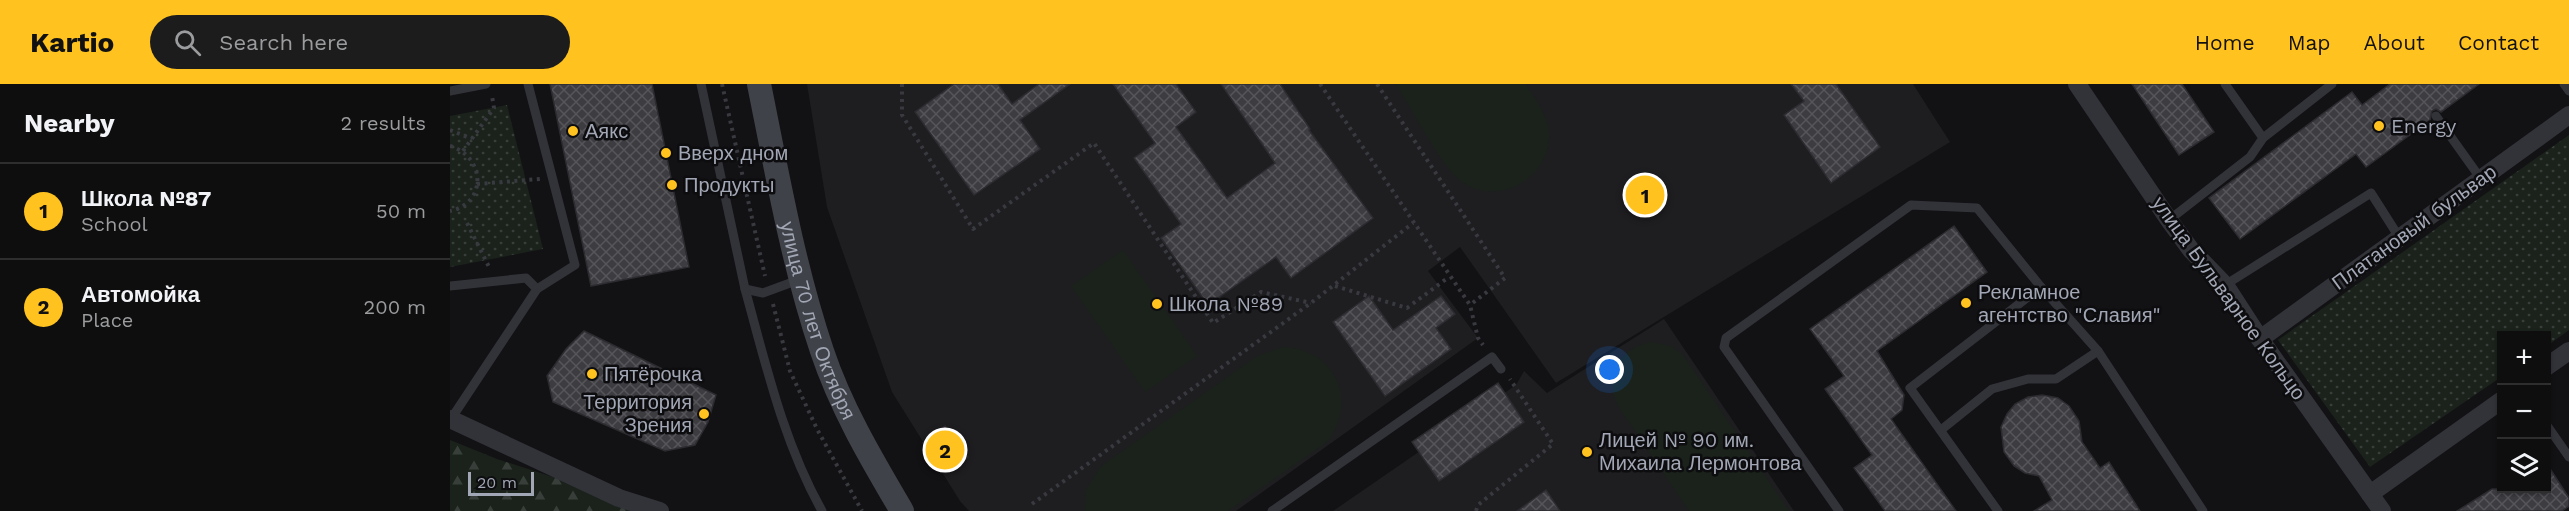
<!DOCTYPE html>
<html lang="en">
<head>
<meta charset="utf-8">
<style>
	:root { --surface:#0e0e0f; --page:#1c1c1d; --text:#f1f3f6; --muted:#9b9c9e; --line:#2e2e2f; --accent:#ffc21e }
	body { margin:0; font-family:"Work Sans",sans-serif; background:var(--page); color:var(--text) }
	.controls { position:absolute; right:18px; bottom:18px; display:grid; overflow:hidden; border-radius:0px; box-shadow:0 2px 4px #0004 }
	.controls button { width:54px; height:54px; display:grid; place-items:center; padding:0; border:0; border-bottom:2px solid var(--line); background:var(--surface); color:var(--text); font:30px sans-serif }
	.scale { position:absolute; left:18px; bottom:15px; width:66px; box-sizing:border-box; padding-left:6px; border:3px solid #a2a7b5; border-top:0; font-size:16px; line-height:21px; white-space:nowrap; color:#a2a7b5; -webkit-text-stroke:4px #0d0d0f; paint-order:stroke }
	.you { position:absolute; left:1160px; top:286px; width:21px; height:21px; margin:-15px; border:4px solid #fff; border-radius:50%; background:#1a73e8; box-shadow:0 0 0 9px #1a73e833 }
	.badge { display:grid; place-items:center; width:39px; height:39px; border-radius:50%; background:var(--accent); color:#111; font-size:20px; font-weight:700 }
	.pin { position:absolute; translate:-50% -50%; border:3px solid #fff; box-shadow:0 2px 6px #0006 }
	.list { margin:0; padding:0; list-style:none }
	h2 { display:flex; justify-content:space-between; align-items:center; height:78px; margin:0; padding:0 24px; font-size:26px }
	h2 small { font-size:20px; font-weight:400; color:var(--muted) }
	.list li { display:grid; grid-template-columns:39px 1fr auto; gap:18px; align-items:center; box-sizing:border-box; height:96px; padding:0 24px; border-top:2px solid var(--line) }
	.list b { display:block; font-size:22px; white-space:nowrap }
	.list p { margin:0; font-size:20px; white-space:nowrap; color:var(--muted) }
	.list em { font-size:20px; font-style:normal; color:var(--muted) }
	.icon { flex:none; width:33px; height:33px; fill:none; stroke:currentColor; stroke-width:2; stroke-linecap:round; stroke-linejoin:round }
	.map { position:relative; flex:none; width:2119px; height:427px; overflow:hidden }
	header { display:flex; align-items:center; gap:36px; box-sizing:border-box; height:84px; padding:0 30px; background:var(--accent); color:#111 }
	header strong { font-size:28px }
	nav { display:flex; gap:33px; margin-inline-start:auto; font-size:21px }
	.search { width:420px; height:54px; background:var(--page); display:flex; align-items:center; gap:15px; box-sizing:border-box; padding:0 21px; border-radius:33px; color:var(--muted); font-size:22px }
	main { display:flex }
	aside { flex:1; background:var(--surface) }
	.map>svg:first-child { display:block }
	.built { fill:#1e1e21 }
	.forest { fill:url(#forest-firs) }
	.park { fill:url(#park-dots) }
	.garden { fill:#1a221b }
	.building { fill:url(#building-cross-hatch); stroke:#2c2c30; stroke-width:1.5 }
	.lines { fill:none; stroke-linecap:round; stroke-linejoin:round }
	.path { stroke:#383a40; stroke-width:4; stroke-dasharray:3 4.5; stroke-linecap:butt }
	.lane { stroke:#323339; stroke-width:9 }
	.street { stroke:#323339; stroke-width:18 }
	.secondary { stroke:#404249; stroke-width:24 }
	.poi-dot { fill:#ffc21e; stroke:#0d0d0f; stroke-width:2 }
	.labels { text-anchor:middle; stroke-width:5; stroke-linejoin:round; paint-order:stroke }
	.poi-label { font-size:20px; fill:#a2a7b5; stroke:#0d0d0f; text-anchor:start }
	.street-label { font-size:20px; fill:#a2a7b5; stroke:#0d0d0f }
</style>
</head>
<body>
<header>
<strong>Kartio</strong>
<div class="search"><svg class="icon" aria-label="search" viewBox="0 0 24 24"><circle cx="10" cy="10" r="6"/><path d="M15 15l6 6"/></svg>Search here</div>
<nav><a>Home</a><a>Map</a><a>About</a><a>Contact</a></nav>
</header>
<main>
<aside>
<h2>Nearby<small>2 results</small></h2>
<ul class="list">
<li><span class="badge">1</span><div><b>Школа №87</b><p>School</p></div><em>50 m</em></li>
<li><span class="badge">2</span><div><b>Автомойка</b><p>Place</p></div><em>200 m</em></li>
</ul>
</aside>
<div class="map">
<svg width="2119" height="427" viewBox="0 0 2119 427">
	<defs>
		<pattern id="forest-firs" width="22" height="20" patternUnits="userSpaceOnUse" patternTransform="scale(1.5)"><rect width="22" height="20" fill="#1a221b"/><path d="M5 1l3.5 6h-7zM16 11l3.5 6h-7z" fill="#383f3a"/></pattern>
		<pattern id="park-dots" width="8" height="8" patternUnits="userSpaceOnUse" patternTransform="scale(1.5)"><rect width="8" height="8" fill="#1a221b"/><path d="M2 2h.1M6 6h.1" fill="none" stroke="#383f3a" stroke-width="1.8" stroke-linecap="round"/></pattern>
		<pattern id="building-cross-hatch" width="8" height="8" patternUnits="userSpaceOnUse" patternTransform="scale(1.5)"><rect width="8" height="8" fill="#3c3c41"/><path d="M0 0l8 8M0 8l8-8" fill="none" stroke="#55555a"/></pattern>
	</defs>
	<rect width="100%" height="100%" fill="#121214"/>
	<g class="built">
		<path d="M357,0h1106l37,58 -394,241 -96,-136 -32,24 50,67 -242,173h-267l-9,-10 -68,-109 -65,-185z"/>
		<path d="M1214,235l130,192h-461l183,-126 8,-14 23,22z"/>
	</g>
	<path class="forest" d="M0,356l47,19 84,27 49,25h-180z"/>
	<g class="park">
		<path d="M57,21l36,144 -93,18v-151z"/>
		<path d="M2119,51v195l-22,16 -1,-10h-44l-1,41 -131,90 -92,-127z"/>
	</g>
	<g class="garden">
		<path d="M946,0h130c9,15 22,31 23,49 3,44 -50,75 -87,49 -20,-14 -51,-74 -66,-98z"/>
		<path d="M673,166l74,106 -52,36 -74,-106z"/>
		<path d="M1201,258l20,4 12,9 106,156h-100l-71,-105c-15,-29 1,-58 33,-64z"/>
		<path d="M833,263c52,2 76,54 44,95l-99,69h-143l1,-21 14,-23 157,-111z"/>
	</g>
	<g class="building">
		<path d="M100,0h102l37,183 -98,19z"/>
		<path d="M504,0h44l14,20 27,-20h31l-50,36 20,29 -66,46 -59,-83z"/>
		<path d="M663,0h63l20,28 -20,15 51,71 48,-35 -54,-79h59l30,45 -1,1 64,88 -82,60 -15,-21 -68,48 -47,-67 20,-14 -47,-66 21,-15z"/>
		<path d="M1341,0h45l44,63 -49,36 -47,-68 20,-14z"/>
		<path d="M1682,0h50l32,48 -35,23z"/>
		<path d="M1940,0h89l-38,28 -5,-3 -4,2 -2,9 -64,47 -10,-13 -116,85 -31,-41 143,-106 10,13z"/>
		<path d="M1504,142l33,46 -110,79 27,44 -2,15 -11,9 65,92h-71l-31,-43 18,-13 -47,-66 19,-13 -34,-47z"/>
		<path d="M919,212l24,34 48,-34 14,18 -19,14 15,21 -66,47 -52,-74z"/>
		<path d="M134,247l132,64 -8,27 -13,23 -30,6 -112,-49 -6,-26 19,-27z"/>
		<path d="M1048,299l26,39 -85,59 -27,-39z"/>
		<path d="M1592,311l16,3 11,8 10,15 3,21 18,26 9,-6 31,49h-106l18,-11 -13,-24 -14,-3 -11,-7 -10,-14 -3,-25 6,-13 8,-10 13,-7z"/>
		<path d="M495,342l23,31 -22,16 -23,-30z"/>
		<path d="M2097,380l22,34v8l-7,5h-105l35,-22h55z"/>
		<path d="M1096,406l14,21h-43z"/>
	</g>
	<g class="lines">
		<g class="path">
			<path d="M272,0l43,192"/>
			<path d="M452,0v31l71,114 121,-86 119,180 48,-31 50,11"/>
			<path d="M870,0l150,221 8,33 5,7"/>
			<path d="M927,0l128,194 -35,27"/>
			<path d="M0,46l22,9"/>
			<path d="M0,62c35,10 38,57 0,65"/>
			<path d="M13,67l31,-43 -2,-12"/>
			<path d="M27,100l63,-5"/>
			<path d="M17,139l23,46"/>
			<path d="M885,202l72,22 42,-31"/>
			<path d="M323,220l17,67 27,58 45,82"/>
			<path d="M582,420l279,-201 102,-80"/>
			<path d="M1026,427l2,-6 75,-61 -43,-65"/>
		</g>
		<g class="lane">
			<path d="M251,0l44,205 18,4 38,-14"/>
			<path d="M2114,0l5,7"/>
			<path d="M0,7l36,-7"/>
			<path d="M1986,32l45,63"/>
			<path d="M1813,54l69,-54"/>
			<path d="M1719,136l81,-63 13,-19 -38,-54"/>
			<path d="M1775,201l146,-92 28,44"/>
			<path d="M0,202l76,-8 11,11"/>
			<path d="M1591,203l57,64 105,160"/>
			<path d="M295,205c21,76 38,152 77,222"/>
			<path d="M1,335l86,-130 38,-24 -47,-181"/>
			<path d="M2096,340l23,33"/>
			<path d="M1491,346l51,-41 36,-10h28l42,-28"/>
			<path d="M822,427l220,-154 9,12"/>
			<path d="M1389,427l-115,-164 2,-9 185,-133 66,3 64,79 -131,101 88,123"/>
		</g>
		<g class="street">
			<path d="M1627,0l92,136 22,30 34,35 35,54 122,172"/>
			<path d="M1810,255l309,-224"/>
			<path d="M2096,283l23,-16"/>
			<path d="M0,335l169,79 41,13"/>
			<path d="M1920,410l132,-94"/>
		</g>
		<path class="secondary" id="s1" d="M309,0c18,89 34,181 63,267 19,57 50,109 80,160"/>
	</g>
	<g class="poi-dot">
		<circle cx="1929" cy="42" r="6"/>
		<circle cx="123" cy="47" r="6"/>
		<circle cx="216" cy="69" r="6"/>
		<circle cx="222" cy="101" r="6"/>
		<circle cx="1516" cy="219" r="6"/>
		<circle cx="707" cy="220" r="6"/>
		<circle cx="142" cy="290" r="6"/>
		<circle cx="254" cy="330" r="6"/>
		<circle cx="1137" cy="368" r="6"/>
	</g>
	<g class="labels">
		<g class="poi-label">
			<text x="1941" y="49">Energy</text>
			<text x="135" y="54">Аякс</text>
			<text x="228" y="76">Вверх дном</text>
			<text x="234" y="108">Продукты</text>
			<text x="1528" y="215">Рекламное<tspan x="1528" dy="23">агентство "Славия"</tspan></text>
			<text x="719" y="227">Школа №89</text>
			<text x="154" y="297">Пятёрочка</text>
			<text x="242" y="325" text-anchor="end">Территория<tspan x="242" dy="23">Зрения</tspan></text>
			<text x="1149" y="363">Лицей № 90 им.<tspan x="1149" dy="23">Михаила Лермонтова</tspan></text>
		</g>
		<g class="street-label">
			<text transform="translate(1964 143) rotate(-36)" y="7">Платановый бульвар</text>
			<text transform="translate(1779 214) rotate(54)" y="7">улица Бульварное Кольцо</text>
			<text dy="7" stroke="none"><textPath href="#s1" startOffset="244">улица 70 лет Октября</textPath></text>
		</g>
	</g>
</svg>
<div class="controls">
<button>+</button>
<button>−</button>
<button><svg class="icon" aria-label="layers" viewBox="0 0 24 24"><path d="M12 4l9 5-9 5-9-5zM3 14l9 5 9-5"/></svg></button>
</div>
<div class="scale">20 m</div>
<div class="you"></div>
<div class="pin badge" style="left:1195px;top:111px">1</div>
<div class="pin badge" style="left:495px;top:366px">2</div>
</div>
</main>
</body>
</html>
